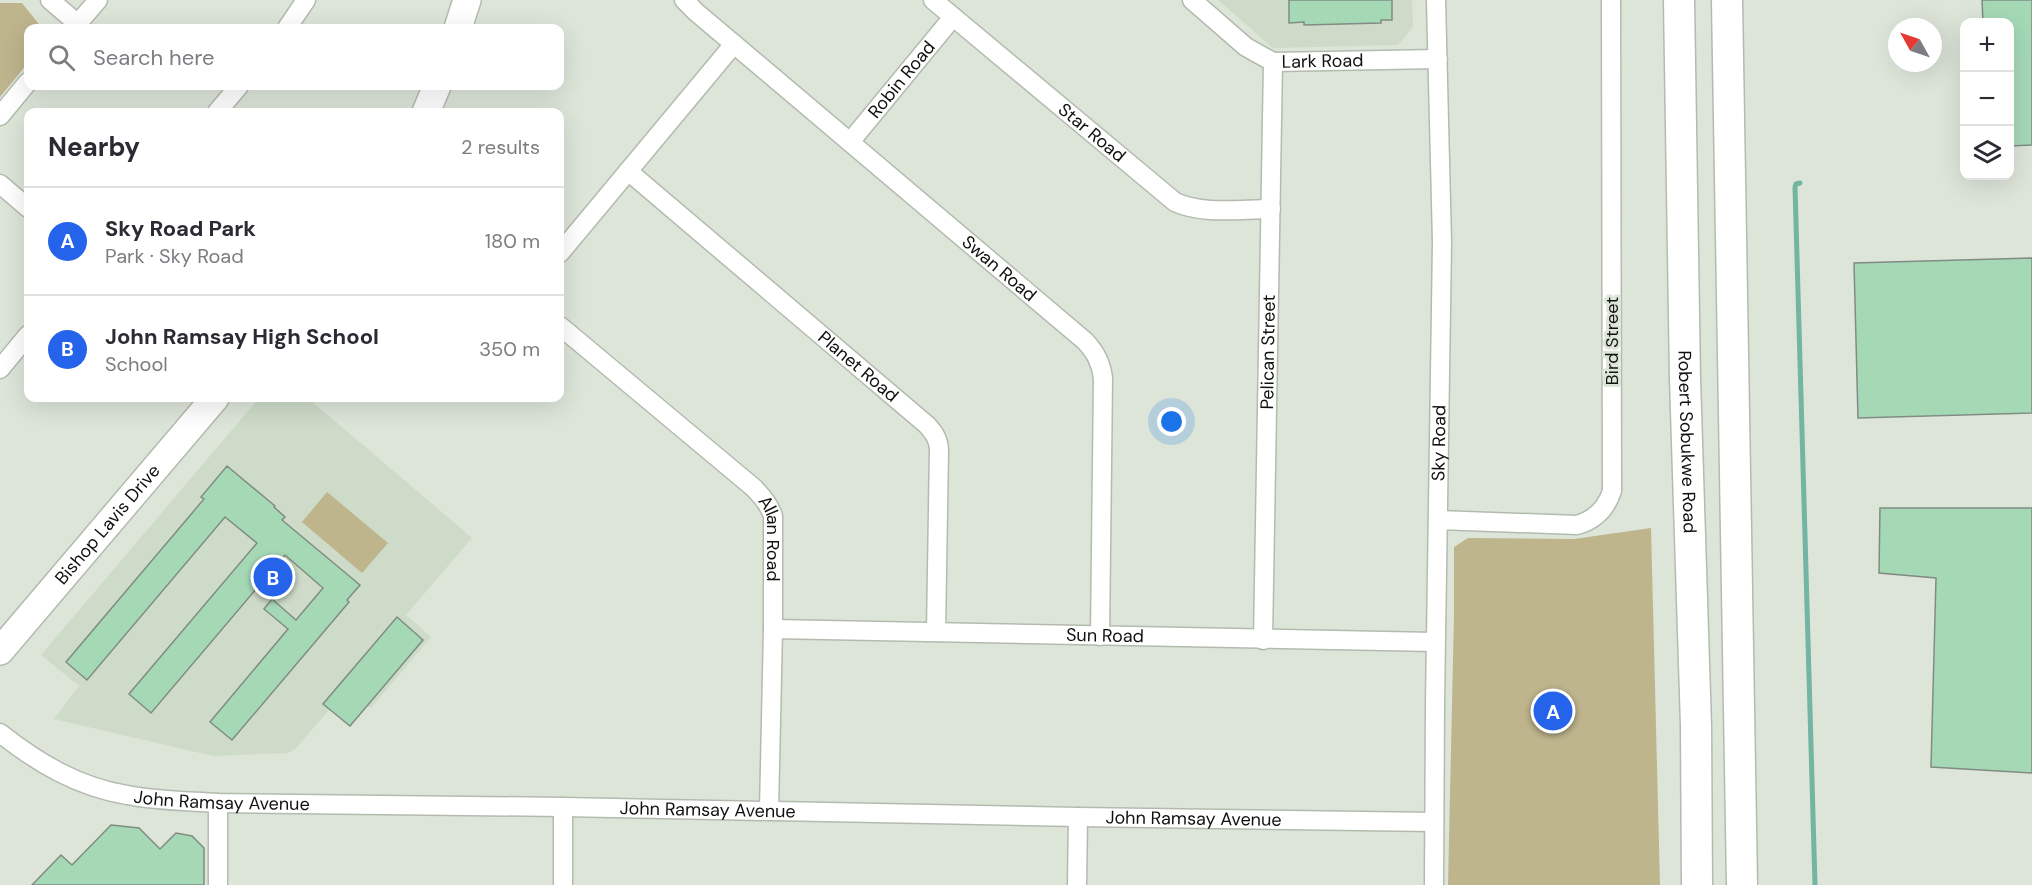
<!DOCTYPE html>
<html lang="en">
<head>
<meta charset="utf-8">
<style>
	:root { --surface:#fff; --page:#f7f7f7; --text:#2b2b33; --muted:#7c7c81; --line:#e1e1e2; --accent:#2563eb }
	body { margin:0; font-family:"DM Sans",sans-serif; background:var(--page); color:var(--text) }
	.controls { position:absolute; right:18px; top:18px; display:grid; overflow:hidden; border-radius:12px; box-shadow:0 6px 24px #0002 }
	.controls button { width:54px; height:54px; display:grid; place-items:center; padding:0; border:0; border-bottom:2px solid var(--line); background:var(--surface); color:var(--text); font:30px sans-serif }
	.compass { position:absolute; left:1888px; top:18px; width:54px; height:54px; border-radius:50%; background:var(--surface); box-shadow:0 6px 24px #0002; rotate:310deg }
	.you { position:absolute; left:1172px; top:422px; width:21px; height:21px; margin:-15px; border:4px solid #fff; border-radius:50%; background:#1a73e8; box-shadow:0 0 0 9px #1a73e833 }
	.badge { display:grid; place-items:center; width:39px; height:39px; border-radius:50%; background:var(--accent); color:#fff; font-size:20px; font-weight:700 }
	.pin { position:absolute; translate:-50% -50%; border:3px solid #fff; box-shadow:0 2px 6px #0006 }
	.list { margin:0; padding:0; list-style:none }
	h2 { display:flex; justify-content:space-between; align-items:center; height:78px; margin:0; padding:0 24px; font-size:26px }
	h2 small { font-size:20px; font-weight:400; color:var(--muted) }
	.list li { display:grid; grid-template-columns:39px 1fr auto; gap:18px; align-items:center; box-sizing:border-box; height:108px; padding:0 24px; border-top:2px solid var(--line) }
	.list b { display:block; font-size:22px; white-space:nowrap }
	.list p { margin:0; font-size:20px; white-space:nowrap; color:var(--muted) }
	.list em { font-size:20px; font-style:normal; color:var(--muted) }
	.icon { flex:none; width:33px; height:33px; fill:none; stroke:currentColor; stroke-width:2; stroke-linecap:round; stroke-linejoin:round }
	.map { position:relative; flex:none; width:2032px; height:885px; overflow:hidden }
	.search { position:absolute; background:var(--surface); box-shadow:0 6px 24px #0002; left:24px; top:24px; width:540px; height:66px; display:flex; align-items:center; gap:15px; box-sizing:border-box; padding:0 21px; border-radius:12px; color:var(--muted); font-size:22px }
	.panel { position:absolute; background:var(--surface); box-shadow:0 6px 24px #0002; left:24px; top:108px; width:540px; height:294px; border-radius:12px }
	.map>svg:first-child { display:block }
	.built { fill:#cedbc8 }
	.green { fill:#beb58d }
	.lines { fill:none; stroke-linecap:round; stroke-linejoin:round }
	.stream { stroke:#73b4a2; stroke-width:5 }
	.building { fill:#a5d9b6; stroke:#808c83; stroke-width:1.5 }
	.street-casing { stroke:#b3bbaf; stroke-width:21 }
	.secondary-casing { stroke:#b3bbaf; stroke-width:30 }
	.primary-casing { stroke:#b3bbaf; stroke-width:33 }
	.street { stroke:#fff; stroke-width:18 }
	.secondary { stroke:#fff; stroke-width:27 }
	.primary { stroke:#fff; stroke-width:30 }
	.labels { text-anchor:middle; stroke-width:6; stroke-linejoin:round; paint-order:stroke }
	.street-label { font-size:18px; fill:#0f110d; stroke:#dde5d9 }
</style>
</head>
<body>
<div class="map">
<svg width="2032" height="885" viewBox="0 0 2032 885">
	<rect width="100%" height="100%" fill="#dde5d9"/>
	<g class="built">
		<path d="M1218,0h194l1,27 -15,18 -125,3z"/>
		<path d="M259,398h49l164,140 -66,77 25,22 -60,71 -4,-2 -17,20 -20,-17 -35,40 -7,4 -75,3 -159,-37 25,-33 -38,-31z"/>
	</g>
	<g class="green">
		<path d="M0,3h22l20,25h-14v35l-28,34z"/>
		<path d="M327,492l61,51 -26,30 -60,-51z"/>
		<path d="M1651,528l9,357h-212l6,-271v-67l14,-9 106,1z"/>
	</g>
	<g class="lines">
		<path class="stream" d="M1800,183l-4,1 -1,3 20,698"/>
	</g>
	<g class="building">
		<path d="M1289,0h103v20h-11v3l-77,2v-3l-15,1z"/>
		<path d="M1982,0h50v145l-22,1v-124h-27z"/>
		<path d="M2032,258v155l-174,5 -4,-155z"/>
		<path d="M227,466l48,40 -1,1 11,10 -3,3 78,65 -13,15 2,2 -117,138 -22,-18 78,-93 -24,-20 8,-10 24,21 27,-32 -38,-33 -134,158 -22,-19 128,-151 -32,-26 -138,163 -21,-18 138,-163 -3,-2z"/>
		<path d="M1880,508h152v265l-101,-6 5,-189 -57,-5z"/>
		<path d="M397,617l26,23 -73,86 -27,-22z"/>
		<path d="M111,825l28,3 21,21 16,-16 16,3 12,12v37h-172l29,-30 11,10z"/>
	</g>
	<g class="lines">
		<defs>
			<g id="street">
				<path d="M50,0l28,24"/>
				<path id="s1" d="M684,0l12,12 389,329c11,12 16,22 18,37l-3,258"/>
				<path id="s2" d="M933,0l242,202c28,13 65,7 96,7"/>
				<path id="s3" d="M1192,0l54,47 27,15 165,-3"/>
				<path d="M74,28l24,-28"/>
				<path d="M287,28l19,-28"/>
				<path d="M217,112l22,-26"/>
				<path d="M0,116l28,-34"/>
				<path id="s4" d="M850,142l103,-125"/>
				<path id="s5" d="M628,171l299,254c7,8 11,13 12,24l-3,183"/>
				<path d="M0,184l28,24"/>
				<path d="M560,253l174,-209"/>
				<path id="s6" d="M560,326l194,162c8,9 15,16 19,28v113l-4,182"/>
				<path d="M0,369l28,-34"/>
				<path d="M1438,520l139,5c18,-5 29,-16 35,-34l-1,-491"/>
				<path id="s7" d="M773,629l662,13"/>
				<path id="s8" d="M1263,640l10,-578"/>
				<path id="s9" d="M0,733c38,30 78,54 127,62 30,6 61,6 91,8l345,4 515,10 356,5"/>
				<path d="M218,885v-82"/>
				<path d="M563,885v-78"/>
				<path d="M1077,885l1,-68"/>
				<path id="s10" d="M1434,885l1,-181 7,-462 -6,-242"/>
			</g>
			<g id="secondary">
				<path d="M458,28l9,-28"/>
				<path d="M426,112l11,-26"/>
				<path id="s11" d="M0,651l215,-253"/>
			</g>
			<g id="primary">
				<path id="s12" d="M1679,0l6,379 11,347 1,159"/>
				<path d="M1727,0l15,885"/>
			</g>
		</defs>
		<use href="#street" class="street-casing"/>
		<use href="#secondary" class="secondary-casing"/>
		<use href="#primary" class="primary-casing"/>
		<use href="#street" class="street"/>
		<use href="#secondary" class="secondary"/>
		<use href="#primary" class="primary"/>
	</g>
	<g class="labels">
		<g class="street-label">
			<text dy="6" stroke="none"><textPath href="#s3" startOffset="152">Lark Road</textPath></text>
			<text dy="6" stroke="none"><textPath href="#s4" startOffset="81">Robin Road</textPath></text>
			<text dy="6" stroke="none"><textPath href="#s2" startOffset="207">Star Road</textPath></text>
			<text dy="6" stroke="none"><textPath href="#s1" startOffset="414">Swan Road</textPath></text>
			<text transform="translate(1612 341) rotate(-90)" y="6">Bird Street</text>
			<text dy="6" stroke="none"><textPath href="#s8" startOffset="288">Pelican Street</textPath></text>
			<text dy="6" stroke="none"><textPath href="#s5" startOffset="302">Planet Road</textPath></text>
			<text dy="6" stroke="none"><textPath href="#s10" startOffset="442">Sky Road</textPath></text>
			<text dy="6" stroke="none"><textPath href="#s12" startOffset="442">Robert Sobukwe Road</textPath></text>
			<text dy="6" stroke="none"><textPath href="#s11" startOffset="166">Bishop Lavis Drive</textPath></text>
			<text dy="6" stroke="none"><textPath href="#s6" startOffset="309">Allan Road</textPath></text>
			<text dy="6" stroke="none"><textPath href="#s7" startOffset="332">Sun Road</textPath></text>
			<text dy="6" stroke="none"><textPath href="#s9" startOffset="238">John Ramsay Avenue</textPath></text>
			<text dy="6" stroke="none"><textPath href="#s9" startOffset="724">John Ramsay Avenue</textPath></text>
			<text dy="6" stroke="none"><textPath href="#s9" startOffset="1210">John Ramsay Avenue</textPath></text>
		</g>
	</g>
</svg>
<div class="controls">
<button>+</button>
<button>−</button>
<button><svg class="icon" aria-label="layers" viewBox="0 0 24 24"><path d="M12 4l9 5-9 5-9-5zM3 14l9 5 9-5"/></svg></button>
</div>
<svg class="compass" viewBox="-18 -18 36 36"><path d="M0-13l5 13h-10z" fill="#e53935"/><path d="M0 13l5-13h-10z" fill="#7c7c81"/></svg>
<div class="you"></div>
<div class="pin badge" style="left:1553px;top:711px">A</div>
<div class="pin badge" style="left:273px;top:577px">B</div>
<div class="search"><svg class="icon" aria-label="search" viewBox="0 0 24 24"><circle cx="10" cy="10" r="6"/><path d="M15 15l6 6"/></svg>Search here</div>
<section class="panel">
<h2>Nearby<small>2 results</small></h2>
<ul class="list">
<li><span class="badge">A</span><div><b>Sky Road Park</b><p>Park · Sky Road</p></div><em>180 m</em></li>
<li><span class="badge">B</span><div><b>John Ramsay High School</b><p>School</p></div><em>350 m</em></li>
</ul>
</section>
</div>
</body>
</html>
